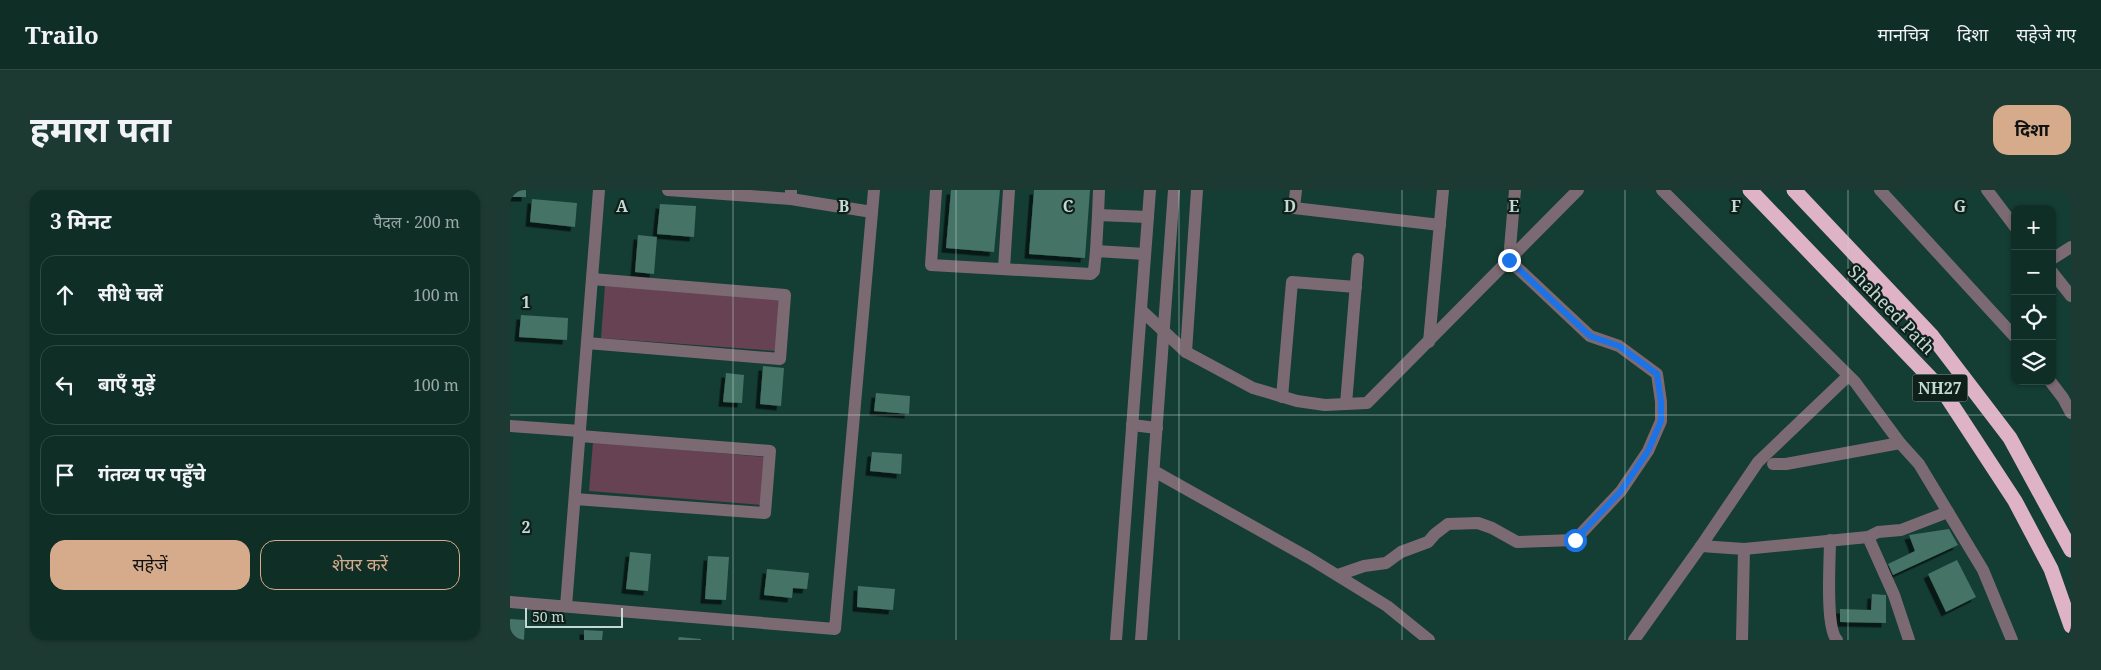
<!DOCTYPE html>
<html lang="hi">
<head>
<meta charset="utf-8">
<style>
	:root { --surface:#0f2e26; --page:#1d3a32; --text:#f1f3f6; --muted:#9ba8a7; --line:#2f4a43; --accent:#d6ab8b }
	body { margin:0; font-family:"Noto Serif","Noto Sans Devanagari",serif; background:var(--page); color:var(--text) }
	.controls { position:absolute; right:15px; top:15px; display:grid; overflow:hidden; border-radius:10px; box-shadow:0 1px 4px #0004 }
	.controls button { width:45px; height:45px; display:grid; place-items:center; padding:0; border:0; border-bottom:1px solid var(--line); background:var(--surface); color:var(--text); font:25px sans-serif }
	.scale { position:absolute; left:15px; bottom:12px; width:98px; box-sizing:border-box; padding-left:5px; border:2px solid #c3d9d2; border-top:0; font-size:14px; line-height:18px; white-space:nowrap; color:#c3d9d2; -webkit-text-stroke:4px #0f201b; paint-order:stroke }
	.stop { position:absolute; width:15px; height:15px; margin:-11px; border:4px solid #1a73e8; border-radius:50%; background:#fff }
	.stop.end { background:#1a73e8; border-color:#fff; box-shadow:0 1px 5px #0008 }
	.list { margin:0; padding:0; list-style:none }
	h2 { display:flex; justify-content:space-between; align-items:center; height:65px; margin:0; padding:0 20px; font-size:21px }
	h2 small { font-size:16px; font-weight:400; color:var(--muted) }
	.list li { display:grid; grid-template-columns:32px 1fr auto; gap:15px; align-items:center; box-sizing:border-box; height:80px; margin:0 10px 10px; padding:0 10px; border:1px solid var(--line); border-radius:15px }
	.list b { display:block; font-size:19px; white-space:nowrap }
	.list em { font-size:16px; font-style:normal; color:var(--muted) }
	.actions { display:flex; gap:10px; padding:15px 20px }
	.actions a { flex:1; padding:11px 0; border:1px solid var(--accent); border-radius:15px; text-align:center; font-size:18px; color:var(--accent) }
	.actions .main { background:var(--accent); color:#111 }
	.icon { flex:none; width:28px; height:28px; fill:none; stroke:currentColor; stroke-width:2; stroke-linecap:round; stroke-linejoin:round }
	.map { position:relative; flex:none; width:1561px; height:450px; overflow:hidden; border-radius:15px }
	header { display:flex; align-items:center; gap:30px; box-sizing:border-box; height:70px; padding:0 25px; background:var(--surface); border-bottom:1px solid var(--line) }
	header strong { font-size:24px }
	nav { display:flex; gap:28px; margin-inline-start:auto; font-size:18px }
	.intro { display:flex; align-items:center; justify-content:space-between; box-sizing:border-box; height:120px; padding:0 30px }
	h1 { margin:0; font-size:35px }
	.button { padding:12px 22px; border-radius:15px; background:var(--accent); color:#111; font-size:18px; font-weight:700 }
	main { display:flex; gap:30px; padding:0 30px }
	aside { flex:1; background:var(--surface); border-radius:15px; box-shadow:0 1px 4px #0004 }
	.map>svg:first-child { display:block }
	.green { fill:#664252 }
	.building { fill:#447366; filter:url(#shadow) }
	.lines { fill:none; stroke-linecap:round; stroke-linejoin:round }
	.minor { stroke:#7c6a72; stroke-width:12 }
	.highway { stroke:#deb3c6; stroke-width:15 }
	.route { stroke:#1a73e8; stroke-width:6 }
	.grid { fill:none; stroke:#c3d9d2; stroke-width:1; stroke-opacity:0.55 }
	.labels { text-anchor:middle; stroke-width:4.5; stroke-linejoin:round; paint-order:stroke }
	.shield { fill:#0f201b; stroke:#8da29b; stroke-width:1 }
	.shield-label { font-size:16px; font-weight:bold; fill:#c3d9d2 }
	.street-label { font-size:18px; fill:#c3d9d2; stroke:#0f201b }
	.grid-label { font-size:16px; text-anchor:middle; font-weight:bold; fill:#c3d9d2; stroke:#0f201b; stroke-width:4.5; stroke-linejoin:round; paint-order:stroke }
</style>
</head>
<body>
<header>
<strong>Trailo</strong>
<nav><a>मानचित्र</a><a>दिशा</a><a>सहेजे गए</a></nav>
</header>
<div class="intro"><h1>हमारा पता</h1><a class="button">दिशा</a></div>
<main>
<aside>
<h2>3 मिनट<small>पैदल · 200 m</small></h2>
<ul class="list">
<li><svg class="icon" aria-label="ahead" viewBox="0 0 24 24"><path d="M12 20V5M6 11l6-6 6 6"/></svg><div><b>सीधे चलें</b></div><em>100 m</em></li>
<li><svg class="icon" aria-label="left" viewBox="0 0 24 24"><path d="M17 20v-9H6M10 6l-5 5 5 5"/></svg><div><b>बाएँ मुड़ें</b></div><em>100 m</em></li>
<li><svg class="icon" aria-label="arrive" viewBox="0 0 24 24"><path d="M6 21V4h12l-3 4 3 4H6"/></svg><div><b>गंतव्य पर पहुँचे</b></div></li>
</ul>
<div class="actions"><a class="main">सहेजें</a><a>शेयर करें</a></div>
</aside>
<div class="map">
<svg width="1561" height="450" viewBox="0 0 1561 450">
	<defs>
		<filter id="shadow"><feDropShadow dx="-4.5" dy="4.5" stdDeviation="0" flood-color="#0009"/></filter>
	</defs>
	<rect width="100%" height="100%" fill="#143d33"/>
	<g class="green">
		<path d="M95,95l174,13 -2,53 -176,-13z"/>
		<path d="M83,252l172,15 -3,48 -173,-14z"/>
	</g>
	<g class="building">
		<rect x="0" y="0" width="16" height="7"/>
		<path d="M441,0h49l-6,62 -48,-4z"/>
		<path d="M524,0h56l-5,68 -56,-4z"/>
		<path d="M22,9l45,4 -2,24 -45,-5z"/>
		<path d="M150,14l36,2 -2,31 -37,-3z"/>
		<path d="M128,45l19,2 -3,37 -19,-2z"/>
		<path d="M11,125l47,3 -1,22 -48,-3z"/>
		<path d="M253,176l21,2 -3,38 -21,-2z"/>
		<path d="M216,183l18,2 -2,28 -19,-1z"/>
		<path d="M366,203l34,3 -1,18 -35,-3z"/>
		<path d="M362,262l30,2 -1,20 -31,-3z"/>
		<path d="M1439,339l9,16 -65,30 -5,-11 27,-13 -6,-16z"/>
		<path d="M120,362l21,2 -3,37 -22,-2z"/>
		<path d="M198,366l21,1 -3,43 -21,-1z"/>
		<path d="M1447,370l19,37 -30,15 -18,-38z"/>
		<path d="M257,379l42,4 -2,16 -14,-1 -1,10 -28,-3z"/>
		<path d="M348,396l37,3 -2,21 -36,-3z"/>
		<path d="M1362,404l14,1v28l-46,-1v-13l31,1z"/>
		<path d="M0,429l15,1 -1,20h-14z"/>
		<path d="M74,440l19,1 -1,9h-18z"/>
		<path d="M169,447l22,2v1h-23z"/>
	</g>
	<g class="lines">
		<g class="minor">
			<path d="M158,0l123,9v-9"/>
			<path d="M426,0l-5,75 160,9 3,-3 2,-20 49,3"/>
			<path d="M589,0l-1,25 50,2"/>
			<path d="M786,0l-2,18 146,17"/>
			<path d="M1152,0l193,192 45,61 19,21 64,106 29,70"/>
			<path d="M1370,0l135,147"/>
			<path d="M1477,0l28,37"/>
			<path d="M281,9l81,13"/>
			<path d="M586,61l2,-36"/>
			<path d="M1542,69l19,-12"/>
			<path d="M494,78l5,-78"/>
			<path d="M1542,82l19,24"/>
			<path d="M631,120l45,42 67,36 44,13 28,4 42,-2 211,-213"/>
			<path d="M919,152l14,-152"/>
			<path d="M77,153l193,16 5,-64 -193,-16"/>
			<path d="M676,162l11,-162"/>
			<path d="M1540,191l13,17 8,15"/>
			<path d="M772,207l10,-115 64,5"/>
			<path d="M836,214l12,-145"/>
			<path d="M622,235l25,3"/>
			<path d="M0,236l70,5"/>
			<path d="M1263,274h13l114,-21"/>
			<path d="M644,281l155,87 78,48 42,34"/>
			<path d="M65,309l190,14 5,-62 -190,-15"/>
			<path d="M1358,347l26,58 15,45"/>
			<path d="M1320,350c0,20 -5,88 7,100"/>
			<path d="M1191,356l43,3 124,-12 10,-5 23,-2 47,-18"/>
			<path d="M828,385l26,-9 22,-3 15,-11 27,-10 7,-8 13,-10 30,-1 14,5 25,14 58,-2 46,-49 27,-40 13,-30v-19l-4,-28 -38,-28 -29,-10 -81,-76 6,-70"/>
			<path d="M0,412l325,27 39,-439"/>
			<path d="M56,416l33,-416"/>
			<path d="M606,450l34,-450"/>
			<path d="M631,450l33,-450"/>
			<path d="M1124,450l67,-94 57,-84 90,-86"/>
			<path d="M1232,450l2,-91"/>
		</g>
		<g class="highway">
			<path d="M1240,0l193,201 72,110 36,68 20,57"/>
			<path d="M1284,0l138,146 78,102 61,112"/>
		</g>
	</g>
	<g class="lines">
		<path class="route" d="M999,70l81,76 29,10 38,28 4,28v19l-13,30 -27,40 -46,49"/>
	</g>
	<path class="grid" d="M223,0v450M446,0v450M669,0v450M892,0v450M1115,0v450M1338,0v450M0,225h1561"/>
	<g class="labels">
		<rect class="shield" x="1402.5" y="184.5" width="55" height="27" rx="4"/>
		<g class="shield-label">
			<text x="1430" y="204">NH27</text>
		</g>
		<g class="street-label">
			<text transform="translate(1381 120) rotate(46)" y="6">Shaheed Path</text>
		</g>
	</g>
	<g class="grid-label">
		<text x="112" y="22">A</text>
		<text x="334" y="22">B</text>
		<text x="558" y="22">C</text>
		<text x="780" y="22">D</text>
		<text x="1004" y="22">E</text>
		<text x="1226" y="22">F</text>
		<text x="1450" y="22">G</text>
		<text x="16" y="118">1</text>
		<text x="16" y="343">2</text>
	</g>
</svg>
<div class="controls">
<button>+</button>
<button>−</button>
<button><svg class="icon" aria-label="locate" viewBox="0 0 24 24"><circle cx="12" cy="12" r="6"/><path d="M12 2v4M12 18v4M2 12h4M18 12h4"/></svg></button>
<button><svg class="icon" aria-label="layers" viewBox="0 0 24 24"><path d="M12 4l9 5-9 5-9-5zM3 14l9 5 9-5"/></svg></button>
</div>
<div class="scale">50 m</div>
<div class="stop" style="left:1065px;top:350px"></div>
<div class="stop end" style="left:999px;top:70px"></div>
</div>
</main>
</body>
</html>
